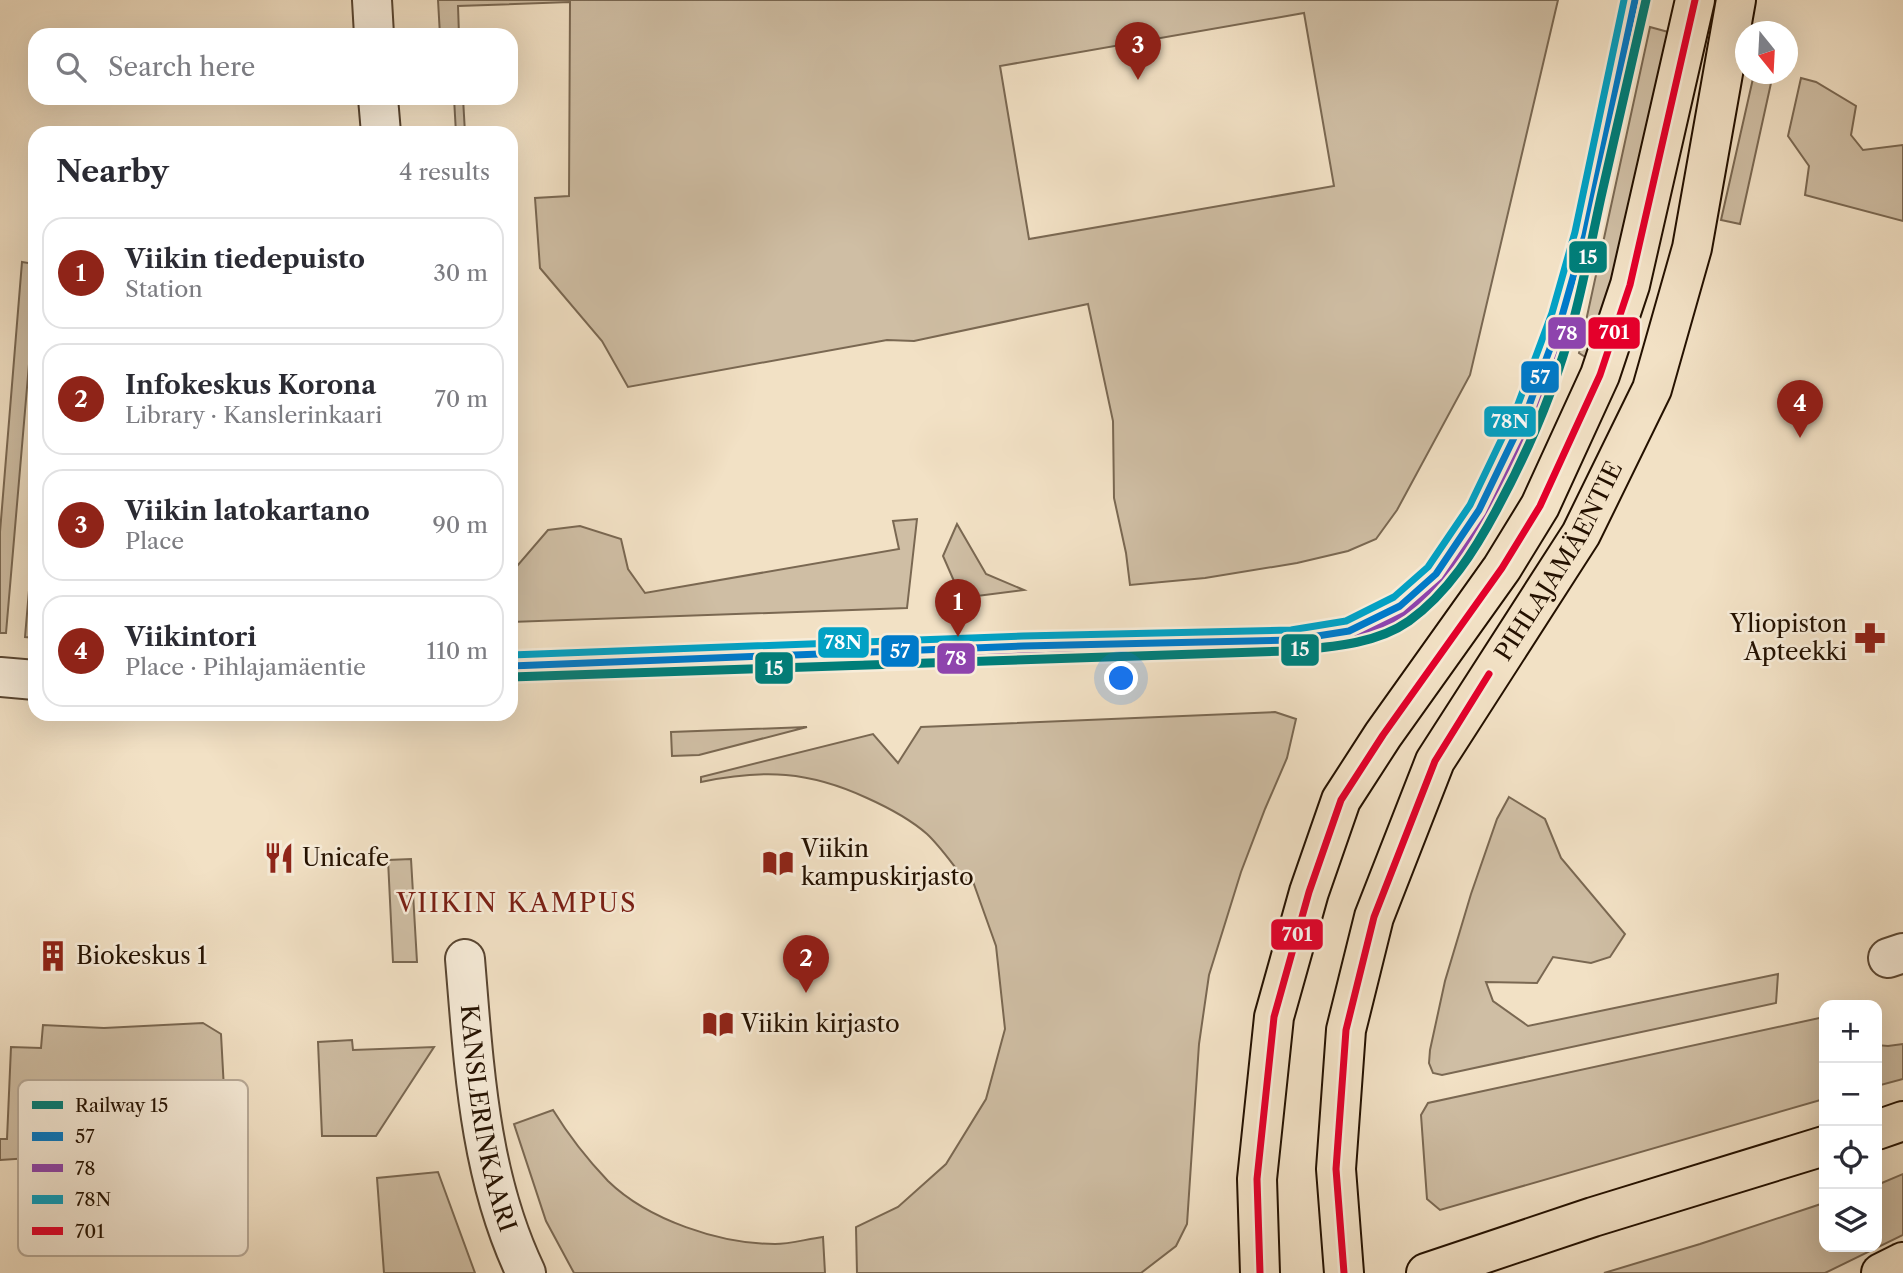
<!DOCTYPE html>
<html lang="en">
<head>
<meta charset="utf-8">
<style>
	:root { --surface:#fff; --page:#f2f2f3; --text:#2b2b33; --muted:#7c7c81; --line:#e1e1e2; --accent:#8f2418 }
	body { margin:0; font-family:"Libre Caslon Text",serif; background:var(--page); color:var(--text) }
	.controls { position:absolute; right:21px; bottom:21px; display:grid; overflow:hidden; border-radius:14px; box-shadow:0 7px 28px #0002 }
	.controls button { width:63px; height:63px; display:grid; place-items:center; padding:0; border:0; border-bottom:2px solid var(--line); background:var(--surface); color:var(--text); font:35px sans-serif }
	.compass { position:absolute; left:1735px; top:21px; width:63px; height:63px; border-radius:50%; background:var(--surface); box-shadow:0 7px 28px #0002; rotate:162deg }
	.you { position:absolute; left:1122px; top:679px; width:24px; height:24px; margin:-18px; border:5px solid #fff; border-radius:50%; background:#1a73e8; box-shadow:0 0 0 10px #1a73e833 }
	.badge { display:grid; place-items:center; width:46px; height:46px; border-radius:50%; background:var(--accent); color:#fff; font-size:23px; font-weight:700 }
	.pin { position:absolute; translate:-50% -58px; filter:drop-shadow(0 2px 4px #0008) }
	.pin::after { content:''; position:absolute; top:37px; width:24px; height:21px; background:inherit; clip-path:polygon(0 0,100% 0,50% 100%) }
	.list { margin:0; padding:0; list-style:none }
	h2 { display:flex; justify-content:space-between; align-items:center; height:91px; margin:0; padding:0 28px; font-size:30px }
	h2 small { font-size:23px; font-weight:400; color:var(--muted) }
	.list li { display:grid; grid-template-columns:46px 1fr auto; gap:21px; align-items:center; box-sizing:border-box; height:112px; margin:0 14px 14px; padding:0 14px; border:2px solid var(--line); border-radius:21px }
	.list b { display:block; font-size:26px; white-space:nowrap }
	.list p { margin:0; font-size:23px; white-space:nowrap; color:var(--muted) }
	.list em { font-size:23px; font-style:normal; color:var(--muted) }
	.icon { flex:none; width:38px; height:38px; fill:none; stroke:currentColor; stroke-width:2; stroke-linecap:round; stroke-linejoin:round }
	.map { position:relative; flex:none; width:1903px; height:1273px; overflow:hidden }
	.search { position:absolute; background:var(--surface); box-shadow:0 7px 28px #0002; left:28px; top:28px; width:490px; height:77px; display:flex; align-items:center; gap:18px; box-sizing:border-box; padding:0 24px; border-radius:21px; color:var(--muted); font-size:26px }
	.panel { position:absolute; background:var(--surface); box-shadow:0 7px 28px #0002; left:28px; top:126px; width:490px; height:595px; border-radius:21px }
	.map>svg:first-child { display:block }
	.green { fill:#cfbea4; stroke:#7a6852; stroke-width:2; fill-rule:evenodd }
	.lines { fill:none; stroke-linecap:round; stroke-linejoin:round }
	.minor-casing { stroke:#584531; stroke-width:42 }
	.major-casing { stroke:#241100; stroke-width:42 }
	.highway-casing { stroke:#241100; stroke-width:42 }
	.minor { stroke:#f7ecd9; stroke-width:38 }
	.major { stroke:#f2e1c5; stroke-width:38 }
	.highway { stroke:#f2e1c5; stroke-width:38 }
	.bus-1-casing { stroke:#f7ecd9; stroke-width:12 }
	.bus-2-casing { stroke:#f7ecd9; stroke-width:12 }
	.bus-3-casing { stroke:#f7ecd9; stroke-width:12 }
	.bus-4-casing { stroke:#f7ecd9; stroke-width:12 }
	.bus-1 { stroke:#007ac9; stroke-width:7 }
	.bus-2 { stroke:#8e44ad; stroke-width:7 }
	.bus-3 { stroke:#02a1c4; stroke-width:7 }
	.bus-4 { stroke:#e4002b; stroke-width:7 }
	.rail-1-casing { stroke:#f7ecd9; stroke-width:14 }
	.rail-1 { stroke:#007e79; stroke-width:9 }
	.labels { text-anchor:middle; stroke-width:5; stroke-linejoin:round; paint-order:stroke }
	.street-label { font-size:24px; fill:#241100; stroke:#f7ecd9 }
	.poi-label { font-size:24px; fill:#241100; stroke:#f7ecd9; text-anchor:start }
	.neighbourhood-label { font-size:26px; letter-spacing:2px; fill:#7a1f14; stroke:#f7ecd9 }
	.key { fill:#f7ecd9; stroke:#b8aa98; stroke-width:2 }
	.key-label { font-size:19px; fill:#241100 }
	.line-badge { stroke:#f7ecd9; stroke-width:2.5 }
	.badge-label { font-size:19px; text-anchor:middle; font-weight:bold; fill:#fff }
</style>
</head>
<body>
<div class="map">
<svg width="1903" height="1273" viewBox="0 0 1903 1273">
	<rect width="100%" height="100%" fill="#f2e1c5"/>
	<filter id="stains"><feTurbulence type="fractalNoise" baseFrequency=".00286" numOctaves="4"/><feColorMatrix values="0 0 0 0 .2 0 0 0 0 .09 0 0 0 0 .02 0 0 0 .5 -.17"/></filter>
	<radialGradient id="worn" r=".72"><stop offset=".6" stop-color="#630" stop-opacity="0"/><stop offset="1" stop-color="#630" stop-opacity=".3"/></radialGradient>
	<g class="green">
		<path d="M438,0h1120l-88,375 -73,135 -21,29 -28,12 -51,12 -92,15 -75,7 -4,-32 -12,-55 -1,-77 -25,-117 -174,37 -27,-1 -259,47 -26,-46 -62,-73 -5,-70 34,-2 1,-194 -112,4 1,29h-19zM1304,13l30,173 -305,53 -29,-173z"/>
		<path d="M1650,27l22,6 -53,241 -29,86 -11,-7z"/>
		<path d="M1754,74h19l-33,150 -19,-4z"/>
		<path d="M1801,78l15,4 40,24 -5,29 12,15 40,-5v76l-98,-26 4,-29 -21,-30z"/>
		<path d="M454,98h9l2,35h-9z"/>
		<path d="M22,262l13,2v30l-29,339h-6v-101z"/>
		<path d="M917,519l-10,89 -396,14v-49l37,-43 32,-4 41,13 7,30 17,24 254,-44 -6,-28z"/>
		<path d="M957,524l29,50 38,16 -47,6 -20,-8 -14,-32z"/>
		<path d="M31,567l4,1v70l-10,-1z"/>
		<path d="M1275,712l21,7 -9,39 -22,51 -24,63 -32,103 -10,69 -12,180 -11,22 -35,27h-284l-1,-46 42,-20 48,-43 40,-65 19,-70 -9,-83 -25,-70 -3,7c-14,-16 -26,-35 -41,-49 -17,-15 -40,-27 -60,-36 -58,-27 -103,-29 -166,-16v-5l172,-43 25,29 23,-36z"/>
		<path d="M807,727l-108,28 -27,1 -1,-24z"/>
		<path d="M1509,797l36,22 16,39 64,76 -15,23 -19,6 -38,-6 -16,26 -51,-1 7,19 35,25 250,-52 -2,29 -334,72 -9,-2 -4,-10 1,-13 15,-69 26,-87 26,-75z"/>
		<path d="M411,859l6,103h-24l-5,-102z"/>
		<path d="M1824,1017v82l-384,111 -13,-11 -6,-84 7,-12z"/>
		<path d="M203,1023l18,11 6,111 -227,15v-21h7l4,-92 30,1 2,-23 61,3z"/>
		<path d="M352,1040l1,10 81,-3 -58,89h-54l-4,-94z"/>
		<path d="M1903,1044v35l-26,7v-41l11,1z"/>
		<path d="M553,1110c16,26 34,49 55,71 40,39 112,63 167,63 15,0 32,-5 48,-7l2,36h-251l-28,-52 -32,-97z"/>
		<path d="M438,1172l37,101h-91l-7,-95z"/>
		<path d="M1903,1174v61l-78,38h-221l96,-29 124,-41v44h53v-62z"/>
	</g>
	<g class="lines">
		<defs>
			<g id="minor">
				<path d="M372,0l2,35"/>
				<path d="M378,98l3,35"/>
				<path d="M0,677l35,3"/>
				<path d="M1888,958l15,-5"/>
				<path id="s1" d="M465,959c9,107 14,216 61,314"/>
			</g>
			<g id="major">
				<path d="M1260,1273l-3,-94 17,-162 35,-125 32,-92 42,-65 119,-167 38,-62 60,-131 30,-90 65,-285"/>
				<path id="s2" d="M1344,1273l-8,-104 10,-139 28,-113 61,-156 146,-227 71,-145 40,-141 44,-248"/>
			</g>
			<g id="highway">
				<path d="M1877,1130l26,-9"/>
				<path d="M1426,1273l167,-56 231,-71"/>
				<path d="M1881,1273l22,-11"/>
			</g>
		</defs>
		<use href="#minor" class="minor-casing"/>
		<use href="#major" class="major-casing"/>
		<use href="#highway" class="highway-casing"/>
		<use href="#minor" class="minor"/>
		<use href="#major" class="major"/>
		<use href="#highway" class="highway"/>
		<defs>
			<path id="bus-1" d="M511,666l512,-20 269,-6 57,-9 51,-25 36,-32 43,-64 48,-99 35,-95 23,-81 50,-235"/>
			<path id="bus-2" d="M511,676l512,-20 269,-6 60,-9 53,-26 39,-34 44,-65 49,-101 35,-95 23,-82 50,-236"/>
			<path id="bus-3" d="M511,655l512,-19 268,-6 55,-9 48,-24 34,-30 42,-62 47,-98 35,-94 23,-81 49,-232"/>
			<g id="bus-4">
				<path d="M1260,1273l-3,-94 17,-162 35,-125 32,-92 42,-65 119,-167 38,-62 60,-131 30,-90 65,-285"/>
				<path d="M1344,1273l-8,-104 10,-139 28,-113 61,-156 54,-87"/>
			</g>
		</defs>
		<use href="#bus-1" class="bus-1-casing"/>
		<use href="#bus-2" class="bus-2-casing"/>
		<use href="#bus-3" class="bus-3-casing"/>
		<use href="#bus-4" class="bus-4-casing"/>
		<use href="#bus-1" class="bus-1"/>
		<use href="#bus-2" class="bus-2"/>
		<use href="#bus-3" class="bus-3"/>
		<use href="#bus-4" class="bus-4"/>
		<defs>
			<path id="rail-1" d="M511,677l776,-26c41,-4 88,-6 122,-30 39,-28 66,-71 88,-112 32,-59 59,-123 76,-187 11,-41 19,-84 28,-125 15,-66 30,-131 45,-197"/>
		</defs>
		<use href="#rail-1" class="rail-1-casing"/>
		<use href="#rail-1" class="rail-1"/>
	</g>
	<defs>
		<symbol id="pharmacy-bare" viewBox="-9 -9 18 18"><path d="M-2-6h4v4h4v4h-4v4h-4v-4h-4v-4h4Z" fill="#8f2418" stroke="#f7ecd9" stroke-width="2.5" paint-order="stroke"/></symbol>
		<symbol id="restaurant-bare" viewBox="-9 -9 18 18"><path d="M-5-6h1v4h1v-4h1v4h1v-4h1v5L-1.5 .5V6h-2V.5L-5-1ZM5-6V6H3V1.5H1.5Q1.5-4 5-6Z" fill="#8f2418" stroke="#f7ecd9" stroke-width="2.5" paint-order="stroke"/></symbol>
		<symbol id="library-bare" viewBox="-9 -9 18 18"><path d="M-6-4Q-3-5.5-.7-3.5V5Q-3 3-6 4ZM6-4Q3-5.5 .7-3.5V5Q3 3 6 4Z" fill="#8f2418" stroke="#f7ecd9" stroke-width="2.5" paint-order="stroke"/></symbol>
		<symbol id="building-bare" viewBox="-9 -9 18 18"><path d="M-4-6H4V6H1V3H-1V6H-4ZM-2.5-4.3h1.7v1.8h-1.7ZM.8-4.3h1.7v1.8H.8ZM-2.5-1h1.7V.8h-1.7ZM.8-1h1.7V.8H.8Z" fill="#8f2418" stroke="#f7ecd9" stroke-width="2.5" paint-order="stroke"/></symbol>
	</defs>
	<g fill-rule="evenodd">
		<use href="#pharmacy-bare" x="1848" y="616" width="44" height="44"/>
		<use href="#restaurant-bare" x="257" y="836" width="44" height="44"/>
		<use href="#library-bare" x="756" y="841" width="44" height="44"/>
		<use href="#building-bare" x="31" y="934" width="44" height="44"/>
		<use href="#library-bare" x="696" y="1002" width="44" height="44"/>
	</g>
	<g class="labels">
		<g class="street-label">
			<text dy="8" stroke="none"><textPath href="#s2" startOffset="763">PIHLAJAMÄENTIE</textPath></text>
			<text dy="8" stroke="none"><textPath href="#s1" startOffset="161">KANSLERINKAARI</textPath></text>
		</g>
		<g class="poi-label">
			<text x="1847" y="632" text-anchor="end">Yliopiston<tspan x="1847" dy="28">Apteekki</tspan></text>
			<text x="801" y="857">Viikin<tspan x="801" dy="28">kampuskirjasto</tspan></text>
			<text x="302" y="866">Unicafe</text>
			<text x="76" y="964">Biokeskus 1</text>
			<text x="741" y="1032">Viikin kirjasto</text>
		</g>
		<g class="neighbourhood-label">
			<text x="517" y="912">VIIKIN KAMPUS</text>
		</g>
	</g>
	<rect x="18" y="1080" width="230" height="176" rx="10" class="key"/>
	<rect x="32" y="1101" width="31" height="8" fill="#007e79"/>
	<rect x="32" y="1132" width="31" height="9" fill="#007ac9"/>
	<rect x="32" y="1164" width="31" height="8" fill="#8e44ad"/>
	<rect x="32" y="1195" width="31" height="9" fill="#02a1c4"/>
	<rect x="32" y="1227" width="31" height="8" fill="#e4002b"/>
	<g class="key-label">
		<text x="75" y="1112">Railway 15</text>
		<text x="75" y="1143">57</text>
		<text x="75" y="1175">78</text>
		<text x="75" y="1206">78N</text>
		<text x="75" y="1238">701</text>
	</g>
	<g class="line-badge">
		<rect x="1568" y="240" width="40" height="34" rx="7" fill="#007e79"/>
		<rect x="1587" y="316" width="54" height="34" rx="7" fill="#e4002b"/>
		<rect x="1547" y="316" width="40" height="34" rx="7" fill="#8e44ad"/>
		<rect x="1520" y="360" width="40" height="34" rx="7" fill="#007ac9"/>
		<rect x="1483" y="405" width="54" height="33" rx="7" fill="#02a1c4"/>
		<rect x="817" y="626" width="53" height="33" rx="7" fill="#02a1c4"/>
		<rect x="1280" y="633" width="40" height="34" rx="7" fill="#007e79"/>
		<rect x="880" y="634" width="40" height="34" rx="7" fill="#007ac9"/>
		<rect x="936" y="642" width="40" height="33" rx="7" fill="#8e44ad"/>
		<rect x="754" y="651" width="40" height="34" rx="7" fill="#007e79"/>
		<rect x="1270" y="918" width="54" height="33" rx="7" fill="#e4002b"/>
	</g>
	<g class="badge-label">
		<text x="1588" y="264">15</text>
		<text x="1614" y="339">701</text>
		<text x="1567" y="340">78</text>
		<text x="1540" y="384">57</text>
		<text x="1510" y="428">78N</text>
		<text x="843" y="649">78N</text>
		<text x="1300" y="656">15</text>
		<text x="900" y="658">57</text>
		<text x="956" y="665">78</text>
		<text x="774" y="675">15</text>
		<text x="1297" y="941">701</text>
	</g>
	<rect width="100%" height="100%" filter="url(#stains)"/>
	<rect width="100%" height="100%" fill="url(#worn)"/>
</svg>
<div class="controls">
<button>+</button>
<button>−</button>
<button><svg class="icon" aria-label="locate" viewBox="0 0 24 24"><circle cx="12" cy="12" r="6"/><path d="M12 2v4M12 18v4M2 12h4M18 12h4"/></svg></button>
<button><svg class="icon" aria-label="layers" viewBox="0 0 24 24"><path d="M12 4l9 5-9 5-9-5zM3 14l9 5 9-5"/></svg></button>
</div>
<svg class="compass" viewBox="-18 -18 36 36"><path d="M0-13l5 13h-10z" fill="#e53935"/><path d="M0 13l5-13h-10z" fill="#7c7c81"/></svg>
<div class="you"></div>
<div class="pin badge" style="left:958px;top:637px">1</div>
<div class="pin badge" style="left:806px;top:993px">2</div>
<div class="pin badge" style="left:1138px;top:80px">3</div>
<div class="pin badge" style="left:1800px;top:438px">4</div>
<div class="search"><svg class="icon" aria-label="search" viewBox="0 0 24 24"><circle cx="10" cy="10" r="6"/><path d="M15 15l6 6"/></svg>Search here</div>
<section class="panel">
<h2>Nearby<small>4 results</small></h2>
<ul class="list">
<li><span class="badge">1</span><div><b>Viikin tiedepuisto</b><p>Station</p></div><em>30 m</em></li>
<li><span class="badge">2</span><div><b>Infokeskus Korona</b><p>Library · Kanslerinkaari</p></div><em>70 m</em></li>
<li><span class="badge">3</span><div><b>Viikin latokartano</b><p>Place</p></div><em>90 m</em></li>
<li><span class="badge">4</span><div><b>Viikintori</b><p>Place · Pihlajamäentie</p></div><em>110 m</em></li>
</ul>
</section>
</div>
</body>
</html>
